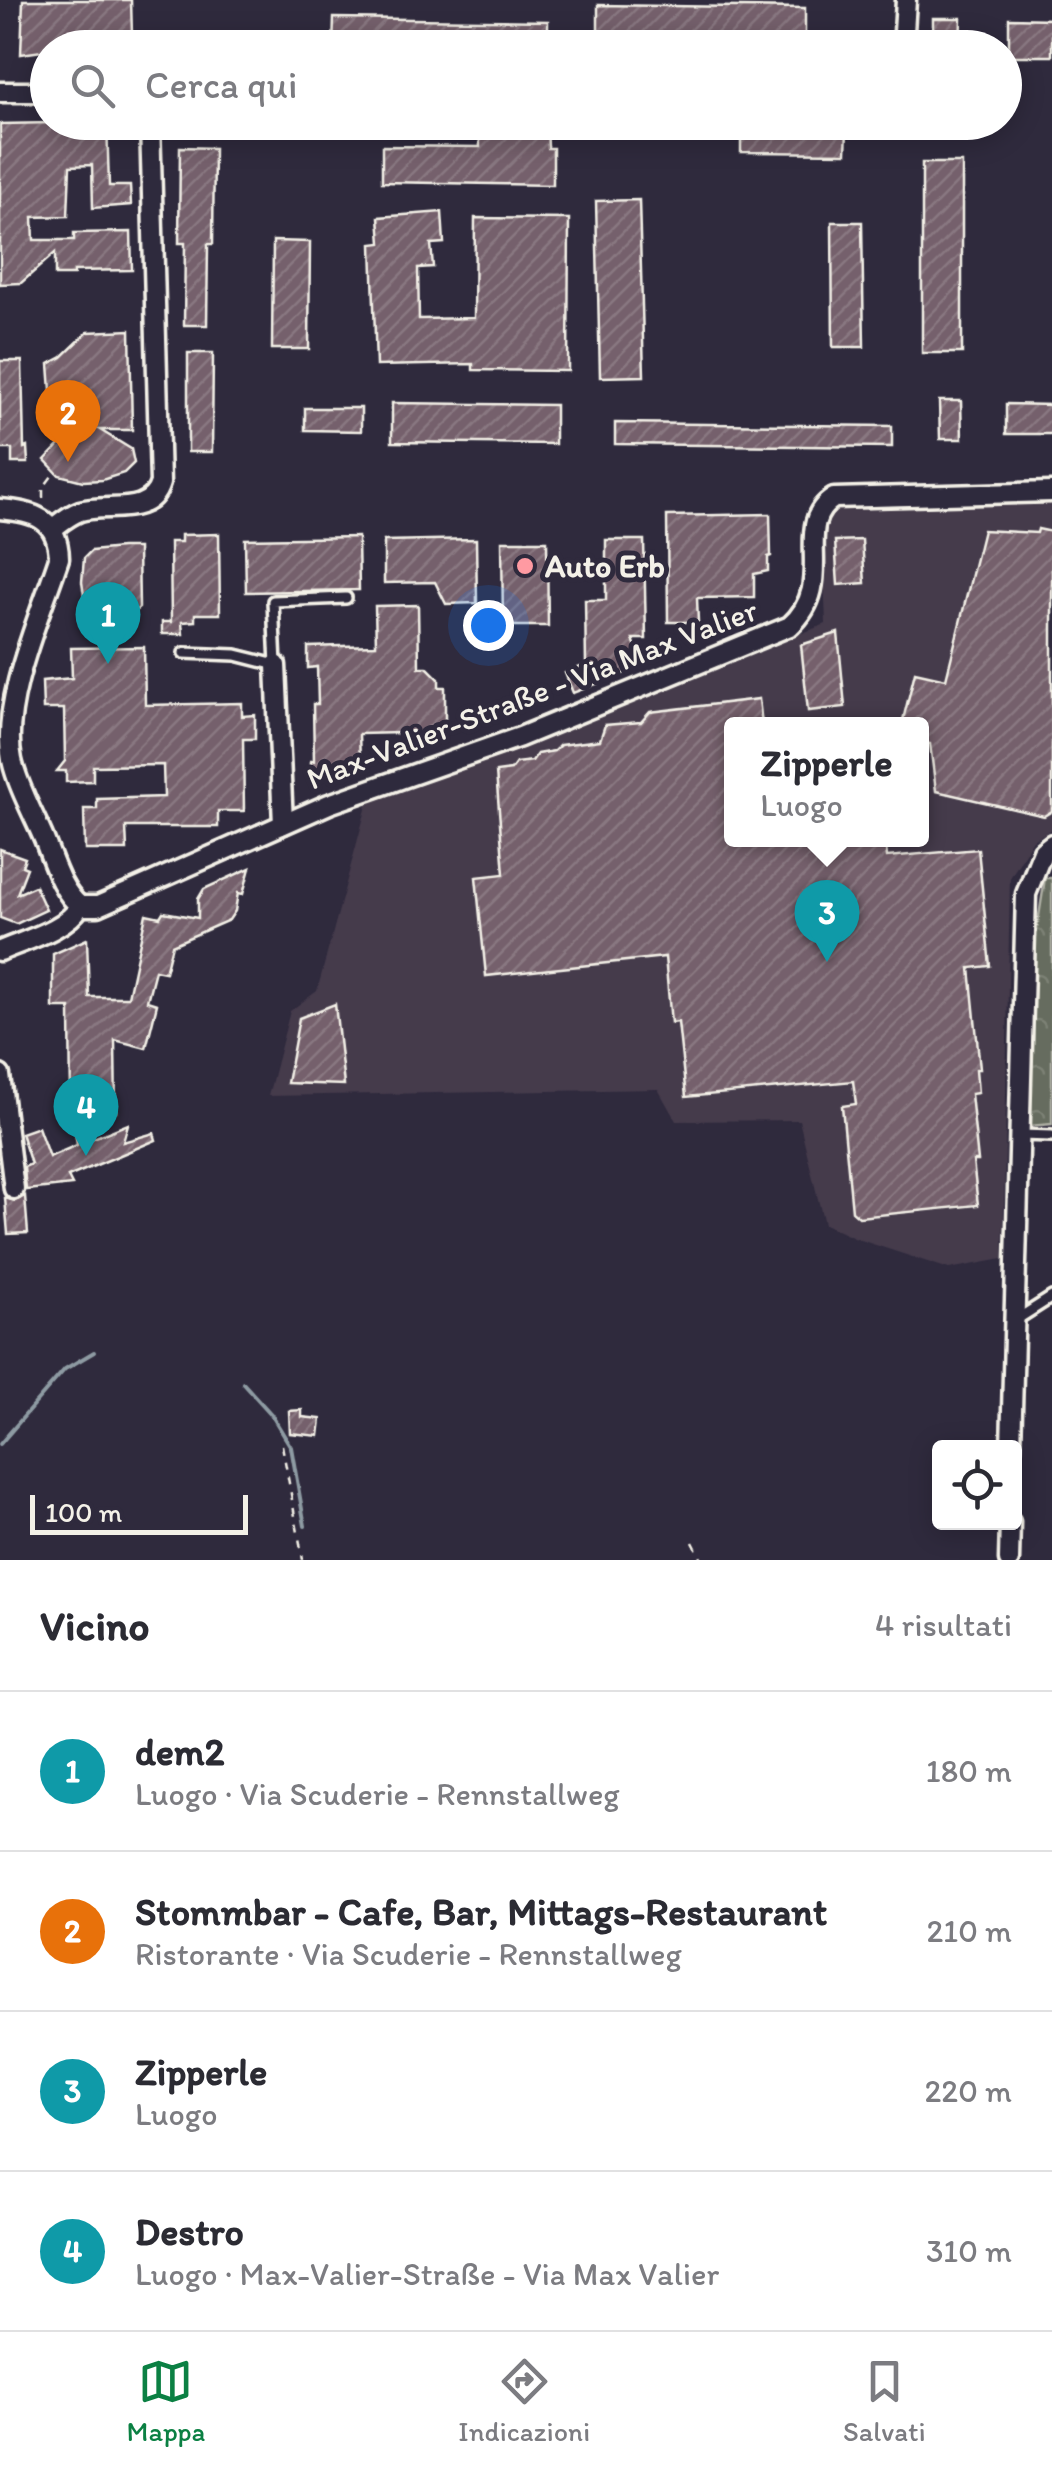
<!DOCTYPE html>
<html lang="it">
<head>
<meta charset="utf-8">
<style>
	:root { --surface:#fff; --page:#f2f2f3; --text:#2b2b33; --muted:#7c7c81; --line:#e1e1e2; --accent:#0b8043 }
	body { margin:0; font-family:Itim,sans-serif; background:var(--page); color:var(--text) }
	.controls { position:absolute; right:30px; bottom:30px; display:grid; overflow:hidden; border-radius:10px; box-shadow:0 5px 25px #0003 }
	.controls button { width:90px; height:90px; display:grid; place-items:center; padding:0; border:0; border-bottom:2px solid var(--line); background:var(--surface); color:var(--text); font:50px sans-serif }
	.scale { position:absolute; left:30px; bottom:25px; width:218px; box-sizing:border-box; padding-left:10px; border:5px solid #f4f1e8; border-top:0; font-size:28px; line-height:35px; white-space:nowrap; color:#f4f1e8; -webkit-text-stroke:8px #2f2a3d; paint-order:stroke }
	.you { position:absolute; left:488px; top:625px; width:35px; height:35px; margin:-25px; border:8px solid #fff; border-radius:50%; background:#1a73e8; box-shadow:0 0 0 15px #1a73e833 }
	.badge { display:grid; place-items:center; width:65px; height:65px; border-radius:50%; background:var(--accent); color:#fff; font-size:32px; font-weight:700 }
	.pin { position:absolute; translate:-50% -82px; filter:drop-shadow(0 2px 5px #0008) }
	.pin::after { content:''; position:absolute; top:52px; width:35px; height:30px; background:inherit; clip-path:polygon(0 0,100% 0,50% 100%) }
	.popup { position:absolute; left:724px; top:717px; width:205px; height:130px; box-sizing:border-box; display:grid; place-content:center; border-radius:10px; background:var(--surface); filter:drop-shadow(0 2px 8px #0005); font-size:32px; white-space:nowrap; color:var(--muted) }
	.popup b { font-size:38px; color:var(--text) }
	.popup::after { content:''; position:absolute; left:50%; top:100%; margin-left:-20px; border:20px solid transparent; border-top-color:var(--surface) }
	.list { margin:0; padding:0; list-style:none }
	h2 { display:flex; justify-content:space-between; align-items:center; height:130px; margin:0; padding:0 40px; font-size:42px }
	h2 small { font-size:32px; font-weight:400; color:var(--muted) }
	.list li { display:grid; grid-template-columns:65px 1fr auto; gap:30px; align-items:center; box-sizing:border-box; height:160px; padding:0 40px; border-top:2px solid var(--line) }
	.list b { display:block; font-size:38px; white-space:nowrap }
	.list p { margin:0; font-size:32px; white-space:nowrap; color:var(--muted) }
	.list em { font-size:32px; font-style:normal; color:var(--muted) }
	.icon { flex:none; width:55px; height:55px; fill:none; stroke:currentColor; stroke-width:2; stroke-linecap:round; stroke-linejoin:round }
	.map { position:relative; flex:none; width:1052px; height:1560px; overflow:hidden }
	.search { position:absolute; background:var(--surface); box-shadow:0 5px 25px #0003; left:30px; right:30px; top:30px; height:110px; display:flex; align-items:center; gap:25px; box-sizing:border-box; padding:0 35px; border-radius:55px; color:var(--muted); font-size:38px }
	.sheet { height:770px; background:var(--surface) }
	nav { display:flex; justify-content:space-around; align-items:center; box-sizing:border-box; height:140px; border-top:2px solid var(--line); background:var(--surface); font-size:28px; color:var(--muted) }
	nav a { display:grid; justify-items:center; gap:5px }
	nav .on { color:var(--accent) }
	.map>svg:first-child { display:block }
	.built { fill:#443a4b; fill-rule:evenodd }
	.park { fill:url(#park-crowns); stroke:#adaea3; stroke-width:2.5 }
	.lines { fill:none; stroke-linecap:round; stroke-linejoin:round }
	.stream { stroke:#8e9ba3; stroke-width:4 }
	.building { fill:url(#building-hatch); stroke:#f4f1e8; stroke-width:2.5 }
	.lane-casing { stroke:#f4f1e8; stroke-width:16 }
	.street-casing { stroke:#f4f1e8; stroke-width:25 }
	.path { stroke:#f4f1e8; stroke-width:2.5; stroke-dasharray:8 8; stroke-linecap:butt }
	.lane { stroke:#2f2a3d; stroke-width:9 }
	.street { stroke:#2f2a3d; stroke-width:18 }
	.poi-dot { fill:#ff9aa2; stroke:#2f2a3d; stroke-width:4 }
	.labels { text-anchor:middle; stroke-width:10; stroke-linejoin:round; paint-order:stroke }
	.poi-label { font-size:32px; font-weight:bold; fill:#f4f1e8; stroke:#2f2a3d; text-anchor:start }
	.street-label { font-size:32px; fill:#f4f1e8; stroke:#2f2a3d }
</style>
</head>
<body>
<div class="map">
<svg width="1052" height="1560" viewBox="0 0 1052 1560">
	<defs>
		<pattern id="park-crowns" width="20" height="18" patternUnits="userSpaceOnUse" patternTransform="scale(2.5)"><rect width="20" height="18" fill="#666c5e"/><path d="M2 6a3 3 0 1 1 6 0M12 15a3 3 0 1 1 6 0" fill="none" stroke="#7c8175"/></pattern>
		<pattern id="building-hatch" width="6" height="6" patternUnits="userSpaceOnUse" patternTransform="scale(2.5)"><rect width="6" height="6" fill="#75616c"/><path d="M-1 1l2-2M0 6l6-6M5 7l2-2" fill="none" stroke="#897881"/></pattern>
	</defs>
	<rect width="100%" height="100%" fill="#2f2a3d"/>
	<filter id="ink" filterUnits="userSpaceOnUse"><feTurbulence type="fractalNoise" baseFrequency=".01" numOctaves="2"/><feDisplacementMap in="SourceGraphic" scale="20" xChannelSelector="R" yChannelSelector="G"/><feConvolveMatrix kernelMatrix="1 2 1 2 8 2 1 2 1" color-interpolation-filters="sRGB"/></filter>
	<g filter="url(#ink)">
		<path class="built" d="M1052,499v330l-19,11 -23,38 -7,381 -54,10 -95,-31 -30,-14 -25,-104 -123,1 -18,-32 -390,7 22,-85 27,-20 52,-193 457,-174 -3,-72 4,-34 11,-11 14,-5zM732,724h190v116h-190z"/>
		<path class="park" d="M1045,878h7v246l-23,2 3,-165z"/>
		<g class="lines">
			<g class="stream">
				<path d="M243,1383l28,31 20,33 14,79"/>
				<path d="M0,1444l65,-75 29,-17"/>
			</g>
		</g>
		<g class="building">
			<path d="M23,0h108l1,35h-7v7l-62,1v5l-42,6z"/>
			<path d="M598,5l207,3v40h-207z"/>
			<path d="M334,18l214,3v27h-215z"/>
			<path d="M933,18h28l-1,30h-27z"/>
			<path d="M1009,18l43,1v37h-43z"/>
			<path d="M107,122l2,64h21l1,19 -38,3 -1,-43 -22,1 -2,50 -35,1 1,23h40v-7l57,-1 1,38 -58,1v4h-19v-22l-34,30 -21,1v-160z"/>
			<path d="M479,122h68l1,26h5v37l-171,-3v-36l98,1z"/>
			<path d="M741,129l106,1 -1,23 -105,-1z"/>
			<path d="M180,147l34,1 -1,96h-5l-1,81h-23l1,-82h-6z"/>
			<rect x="922" y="163" width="40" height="190"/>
			<path d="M639,200l5,176 -44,1 -4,-176z"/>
			<path d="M442,212l2,31 -13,1 2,23 -15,1 1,51 55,-1 1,-100 94,1 -1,152 -95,-1v-6l-97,2 -4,-122 9,-1 -2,-26z"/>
			<path d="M832,222h30l2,125h-31z"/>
			<path d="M273,241l37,1 -1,107h-37z"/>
			<path d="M130,330l2,100h-32l31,19 3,14 -10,10 -22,7 -19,1 -24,-6 -14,-15 27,-29h-18l-5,-67 13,-7 26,-25z"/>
			<path d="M188,353h25l-1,99h-24z"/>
			<path d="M0,361h22l2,87 3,-1 1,16h-16v-14h-12z"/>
			<path d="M939,401h22l1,38h-22z"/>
			<path d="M392,403l163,2v39l-163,-2z"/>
			<path d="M1006,404l46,1v29h-46z"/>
			<path d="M305,408h56v23l-56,-1z"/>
			<path d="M615,423l277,3v21l-277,-3z"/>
			<path d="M770,514l1,42 -3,1v14l-14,3v23l-57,1 1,24h-30l-1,-106z"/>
			<path d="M1038,529l14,3v279l-8,5 -108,-25 -6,-47 -8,-2v-18h-20l13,-52 31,7 37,-149 54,3z"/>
			<path d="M219,534l1,80h-25v7l-13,1 1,12h-21v-12h9l-1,-80h11v-7z"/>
			<path d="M358,537l1,53 -113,2 -1,-53z"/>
			<path d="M476,539l1,64 -31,1 -11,-22 -51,1v-42z"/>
			<path d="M606,540h38l2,99h-13l10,27 -70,27 -8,-20 21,-8 -1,-65h21z"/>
			<path d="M862,540l3,43 -27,2 -3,-44z"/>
			<path d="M502,541h45l1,85h-45z"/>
			<path d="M121,548h17l1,60 -5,4 -18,1 -4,-5 -26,1 -4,-27 2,-24 7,-7z"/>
			<path d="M418,605l1,62h8l12,12v8h6v45l-86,2 1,26h-13v15l-36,1v-15h3l-1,-57h5l-1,-37 -9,1v-21l68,-2 -1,-39z"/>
			<path d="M838,633l7,74 -37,4 -7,-66z"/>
			<path d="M144,647l1,58 97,-2v13l13,-1v24h-12l1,72h-26v16h-92l1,23h-42l-1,-41h13v-10l67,-2 -1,-32 -70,1v15l-27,1v-11h-9l8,-10 -1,-52h-21l-1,-28 30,-3 -1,-30z"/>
			<path d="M759,699l3,25h-30v116h153l2,17 91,-8 12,117 -20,2 10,101h-4l2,24 -7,1 7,67h-5l5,44 -119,12 -7,-6 -10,-105 14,-2 -3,-23 -167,16 -8,-75 -7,1 -6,-66 -179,19 -10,-99 28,-3 -8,-102 15,-2 5,-7 16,-2 5,-7 17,-3 6,-6 40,-5 5,-15 36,-3 9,-10z"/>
			<path d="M0,849l25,9 -3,8 5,2 -10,26 18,-8 11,24 -30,14 -16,-6z"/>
			<path d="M250,868l-7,26 -5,-1 -3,18 -6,9 -57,25 -7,27 -10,-2 -8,31 10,3 -11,44 -31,-8 1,72 -33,1 3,28 42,-17 -5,18 31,-9 2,7 -88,37 4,8 -46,5 -2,-23 7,-3 -10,-31 17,-6 11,30 28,-12 -6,-35 -1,-102h-17v-54l34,-15 2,58h39l18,-83 14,3 3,-5 35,6v-19l6,-10z"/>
			<path d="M335,1004l9,81 -57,-2 12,-65z"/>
			<path d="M25,1196l3,37 -20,1 -3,-36 10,3z"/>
			<path d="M302,1410v7l19,2 -2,17 -29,-3 -1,-22z"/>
		</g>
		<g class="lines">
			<defs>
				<g id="lane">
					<path d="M184,653l52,2 40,10 -3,-64 73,-3"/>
					<path d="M1020,1135l32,1"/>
					<path d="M1016,1320l36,-23"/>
				</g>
				<g id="street">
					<path d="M903,48l3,-48"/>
					<path d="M0,92h48"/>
					<path d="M0,509c34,3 58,9 59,49 -18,55 -59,146 -47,202 6,27 21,53 32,79 9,22 17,52 36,67"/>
					<path d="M52,529c9,-7 17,-14 28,-18 27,-8 70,7 80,-28l-10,-361"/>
					<path d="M276,665l7,159"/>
					<path d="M80,906h18l231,-102 191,-67 270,-111c49,-44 0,-101 44,-128l218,-6"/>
					<path d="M0,951c25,-11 66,-21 80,-45"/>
					<path d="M0,1075l14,114"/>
					<path d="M1011,1448l15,-554 17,-43 9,-7"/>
					<path d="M1009,1560l1,-38"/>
				</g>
			</defs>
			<use href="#lane" class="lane-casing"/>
			<use href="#street" class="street-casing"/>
			<g class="path">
				<path d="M43,498v-10l12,-16"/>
				<path d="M282,1445l21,115"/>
				<path d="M693,1542l9,18"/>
			</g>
			<use href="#lane" class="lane"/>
			<use href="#street" class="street"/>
		</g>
	</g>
	<circle class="poi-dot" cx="525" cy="566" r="10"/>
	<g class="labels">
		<g class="poi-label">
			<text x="545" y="577">Auto Erb</text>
		</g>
		<g class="street-label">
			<text transform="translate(532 694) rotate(-21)" y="11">Max-Valier-Straße - Via Max Valier</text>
		</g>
	</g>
</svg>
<div class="controls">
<button><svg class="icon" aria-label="locate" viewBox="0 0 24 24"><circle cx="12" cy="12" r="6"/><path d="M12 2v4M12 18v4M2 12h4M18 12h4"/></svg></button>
</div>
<div class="scale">100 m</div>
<div class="you"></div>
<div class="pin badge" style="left:108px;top:664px;background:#0f9aa8">1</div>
<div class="pin badge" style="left:68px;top:462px;background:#e8710a">2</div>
<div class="pin badge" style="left:827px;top:962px;background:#0f9aa8">3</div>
<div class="popup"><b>Zipperle</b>Luogo</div>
<div class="pin badge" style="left:86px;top:1156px;background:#0f9aa8">4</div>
<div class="search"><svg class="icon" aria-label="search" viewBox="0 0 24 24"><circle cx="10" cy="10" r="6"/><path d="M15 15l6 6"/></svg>Cerca qui</div>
</div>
<section class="sheet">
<h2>Vicino<small>4 risultati</small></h2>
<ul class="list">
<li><span class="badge" style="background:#0f9aa8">1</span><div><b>dem2</b><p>Luogo · Via Scuderie - Rennstallweg</p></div><em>180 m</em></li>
<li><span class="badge" style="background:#e8710a">2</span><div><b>Stommbar - Cafe, Bar, Mittags-Restaurant</b><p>Ristorante · Via Scuderie - Rennstallweg</p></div><em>210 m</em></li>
<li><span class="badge" style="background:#0f9aa8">3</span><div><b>Zipperle</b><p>Luogo</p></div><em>220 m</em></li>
<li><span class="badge" style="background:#0f9aa8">4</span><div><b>Destro</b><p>Luogo · Max-Valier-Straße - Via Max Valier</p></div><em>310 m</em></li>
</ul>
</section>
<nav>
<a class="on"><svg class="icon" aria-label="map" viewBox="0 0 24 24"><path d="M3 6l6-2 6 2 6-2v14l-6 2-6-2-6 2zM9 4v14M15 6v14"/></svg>Mappa</a>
<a><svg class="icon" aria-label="directions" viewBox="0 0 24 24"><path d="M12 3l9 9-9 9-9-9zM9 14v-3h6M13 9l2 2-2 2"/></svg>Indicazioni</a>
<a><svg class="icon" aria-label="saved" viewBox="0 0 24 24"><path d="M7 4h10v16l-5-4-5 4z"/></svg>Salvati</a>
</nav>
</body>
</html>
